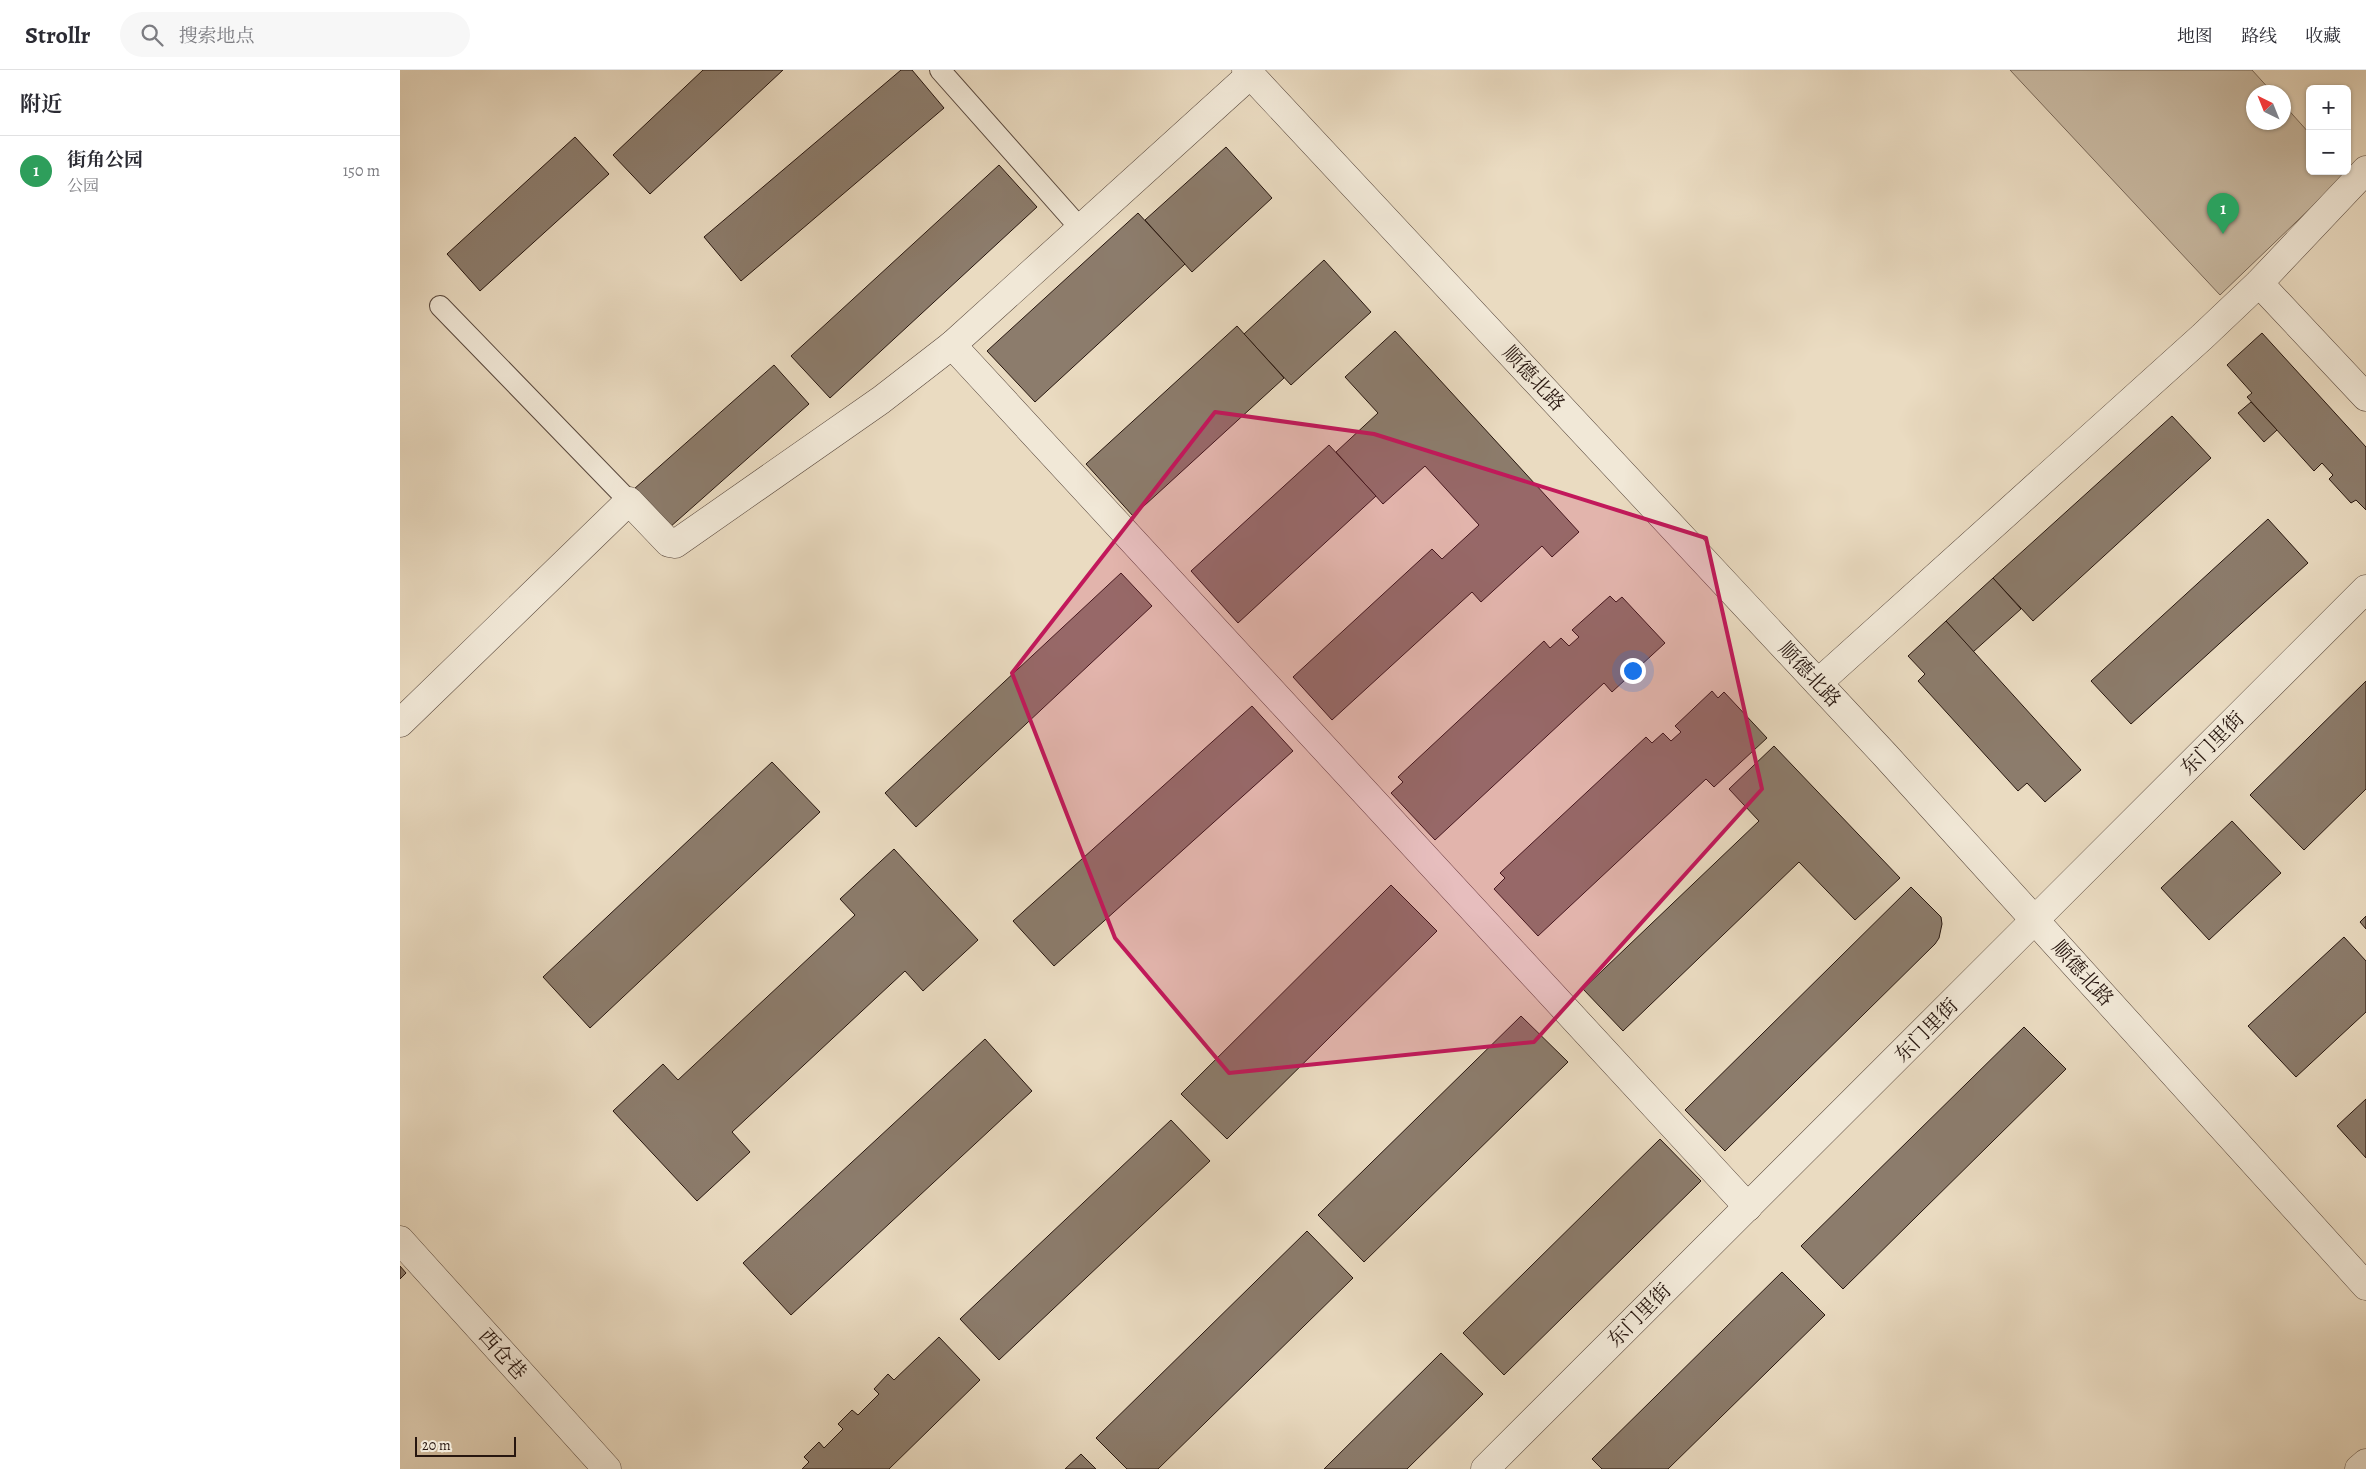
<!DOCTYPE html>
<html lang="zh">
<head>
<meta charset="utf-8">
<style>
	:root { --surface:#fff; --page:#f7f7f7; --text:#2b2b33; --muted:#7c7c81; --line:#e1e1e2; --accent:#d93025 }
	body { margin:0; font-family:Alegreya,"Noto Serif SC",serif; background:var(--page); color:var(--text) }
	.controls { position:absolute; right:15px; top:15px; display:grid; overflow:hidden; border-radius:8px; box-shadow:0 1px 4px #0004 }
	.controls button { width:45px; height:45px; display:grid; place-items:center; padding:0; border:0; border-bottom:1px solid var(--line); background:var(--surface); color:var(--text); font:25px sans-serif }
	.compass { position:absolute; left:1846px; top:15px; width:45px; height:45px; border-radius:50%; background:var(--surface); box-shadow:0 1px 4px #0004; rotate:317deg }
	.scale { position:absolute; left:15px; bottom:12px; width:101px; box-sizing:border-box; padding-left:5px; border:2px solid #27160f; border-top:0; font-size:14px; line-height:18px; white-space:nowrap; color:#27160f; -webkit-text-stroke:4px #f1e8d7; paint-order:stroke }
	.you { position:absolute; left:1232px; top:600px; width:18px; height:18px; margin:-12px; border:4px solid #fff; border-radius:50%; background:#1a73e8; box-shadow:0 0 0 8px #1a73e833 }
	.badge { display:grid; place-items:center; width:32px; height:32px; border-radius:50%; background:var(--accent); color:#fff; font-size:16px; font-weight:700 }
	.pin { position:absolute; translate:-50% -41px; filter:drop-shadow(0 1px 2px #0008) }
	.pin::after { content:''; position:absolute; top:26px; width:18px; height:15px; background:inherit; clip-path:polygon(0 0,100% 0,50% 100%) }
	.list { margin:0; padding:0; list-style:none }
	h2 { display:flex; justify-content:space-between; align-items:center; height:65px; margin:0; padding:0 20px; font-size:21px }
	h2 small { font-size:16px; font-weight:400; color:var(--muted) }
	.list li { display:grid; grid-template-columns:32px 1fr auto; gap:15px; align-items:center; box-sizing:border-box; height:70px; padding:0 20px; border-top:1px solid var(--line) }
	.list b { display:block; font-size:19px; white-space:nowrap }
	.list p { margin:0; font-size:16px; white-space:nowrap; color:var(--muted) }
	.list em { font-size:16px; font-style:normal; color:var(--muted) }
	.icon { flex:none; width:28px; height:28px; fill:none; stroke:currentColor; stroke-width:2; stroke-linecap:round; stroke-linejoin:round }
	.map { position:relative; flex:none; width:1966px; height:1399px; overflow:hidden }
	header { display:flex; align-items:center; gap:30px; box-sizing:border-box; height:70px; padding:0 25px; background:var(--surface); border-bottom:1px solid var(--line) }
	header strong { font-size:24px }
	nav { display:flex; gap:28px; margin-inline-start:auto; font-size:18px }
	.search { width:350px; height:45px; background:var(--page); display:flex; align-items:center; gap:12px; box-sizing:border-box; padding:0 18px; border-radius:28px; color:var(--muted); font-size:19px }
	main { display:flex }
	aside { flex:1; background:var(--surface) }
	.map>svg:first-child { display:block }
	.green { fill:#c9baa3; stroke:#786859 }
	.building { fill:#8c7c6c; stroke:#27160f }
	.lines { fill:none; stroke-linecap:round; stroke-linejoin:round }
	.service-casing { stroke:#58473c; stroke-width:22 }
	.minor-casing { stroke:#58473c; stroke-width:29 }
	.tertiary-casing { stroke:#58473c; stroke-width:29 }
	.service { stroke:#f1e8d7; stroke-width:20 }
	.minor { stroke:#f1e8d7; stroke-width:28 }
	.tertiary { stroke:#f1e8d7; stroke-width:28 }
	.marked { fill:#c2185b; fill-opacity:0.2; stroke:#c2185b; stroke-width:4; stroke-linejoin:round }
	.labels { text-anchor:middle; stroke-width:4; stroke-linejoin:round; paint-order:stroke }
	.street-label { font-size:20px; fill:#27160f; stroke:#f1e8d7 }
</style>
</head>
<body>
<header>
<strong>Strollr</strong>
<div class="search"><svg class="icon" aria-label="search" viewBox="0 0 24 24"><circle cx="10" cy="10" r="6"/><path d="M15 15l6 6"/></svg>搜索地点</div>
<nav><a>地图</a><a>路线</a><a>收藏</a></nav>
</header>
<main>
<aside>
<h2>附近<small></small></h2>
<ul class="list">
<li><span class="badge" style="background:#2e9e5b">1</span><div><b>街角公园</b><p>公园</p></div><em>150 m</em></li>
</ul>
</aside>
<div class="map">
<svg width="1966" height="1399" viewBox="0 0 1966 1399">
	<rect width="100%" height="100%" fill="#eadbc1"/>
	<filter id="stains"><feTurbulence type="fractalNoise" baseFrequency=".004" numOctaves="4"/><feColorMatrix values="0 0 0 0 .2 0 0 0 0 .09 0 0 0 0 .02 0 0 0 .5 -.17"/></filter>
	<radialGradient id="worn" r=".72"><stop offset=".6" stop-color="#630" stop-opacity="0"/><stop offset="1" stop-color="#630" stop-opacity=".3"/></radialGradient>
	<path class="green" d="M1610,0h242l20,22h-18v30h30v-17l26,29v37h34l2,3 -126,121z"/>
	<g class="building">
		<path d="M303,0h80l-133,124 -37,-39z"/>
		<path d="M501,0h11l32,38 -203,173 -37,-44z"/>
		<path d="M175,67l34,37 -129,117 -33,-37z"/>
		<path d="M826,77l46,51 -80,74 -47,-52z"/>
		<path d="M599,95l38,42 -207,191 -39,-42z"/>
		<path d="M738,143l47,51 -150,138 -48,-51z"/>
		<path d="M924,190l47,52 -80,73 -47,-51z"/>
		<path d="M837,256l47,52 -151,138 -47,-52z"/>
		<path d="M995,261l184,201 -27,25 -10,-11 -61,56 -9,-10 -140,128 -39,-43 139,-128 10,10 37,-34 -54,-59 -42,38 -47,-52 42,-39 -33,-36z"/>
		<path d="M1862,263l104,114v63l-10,-10 -5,3 -22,-24 4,-4 -11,-12 -8,8 -67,-74 5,-4 -25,-28z"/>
		<path d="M374,295l35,39 -140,124 -35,-39z"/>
		<path d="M1851,332l26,28 -13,12 -26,-29z"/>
		<path d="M1772,346l39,42 -178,163 -40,-43z"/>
		<path d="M929,375l47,51 -138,127 -47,-52z"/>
		<path d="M1868,449l40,44 -177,161 -40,-43z"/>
		<path d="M721,503l31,33 -236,221 -31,-34z"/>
		<path d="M1593,508l28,31 -48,43 -27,-31z"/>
		<path d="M1210,526l6,6 6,-5 43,46 -53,49 -8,-9 -169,157 -44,-47 12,-11 -5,-5 146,-136 6,7 11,-10 8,8 10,-9 -7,-7z"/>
		<path d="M1546,551l135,149 -36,32 -18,-19 -9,8 -100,-110 7,-7 -17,-18z"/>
		<path d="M1966,611v108l-62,61 -54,-55z"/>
		<path d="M1312,621l6,7 6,-6 43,46 -53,49 -8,-8 -168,157 -44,-47 11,-11 -5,-5 146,-136 6,6 11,-10 8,8 10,-9 -6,-6z"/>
		<path d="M852,636l41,45 -239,215 -41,-45z"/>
		<path d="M1374,676l126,132 -45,42 -56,-58 -176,169 -40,-42 176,-168 -30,-32z"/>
		<path d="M372,692l48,50 -230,216 -47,-51z"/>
		<path d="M1832,751l49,52 -72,67 -48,-52z"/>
		<path d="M494,779l84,91 -55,51 -18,-20 -173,161 18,20 -53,49 -84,-90 50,-47 15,16 177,-165 -15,-16z"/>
		<path d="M991,815l46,46 -210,208 -46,-45z"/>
		<path d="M1511,817l30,30 1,7 -3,14 -4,6 -210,207 -40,-41z"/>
		<path d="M1966,846v13l-6,-7z"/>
		<path d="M1944,867l22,24v51l-70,65 -48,-51z"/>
		<path d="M1121,946l47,46 -204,200 -46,-47z"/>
		<path d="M1624,957l42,42 -223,220 -42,-43z"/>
		<path d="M585,969l47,52 -241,224 -48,-52z"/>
		<path d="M1966,1029v59l-29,-32z"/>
		<path d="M771,1050l39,41 -211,199 -39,-41z"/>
		<path d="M1260,1069l41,42 -197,194 -41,-42z"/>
		<path d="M907,1161l46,47 -195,191h-31l-31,-31z"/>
		<path d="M0,1196l6,7 -6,6z"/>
		<path d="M1382,1202l43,43 -157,154h-66l-10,-10z"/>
		<path d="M539,1267l41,43 -91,89h-87l7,-7 -5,-5 15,-15 5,6 19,-19 -5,-5 14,-14 6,5 21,-21 -5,-5 14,-15 6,6z"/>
		<path d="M1041,1283l42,41 -76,75h-83z"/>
		<path d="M681,1384l15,15h-31z"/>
	</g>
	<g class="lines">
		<defs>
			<g id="service">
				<path d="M540,0l140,158"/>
				<path d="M40,236l189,195"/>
			</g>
			<g id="minor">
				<path d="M1859,213l107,114"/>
				<path d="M552,275l796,862"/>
				<path d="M1418,613l384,-346 57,-54 107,-113"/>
				<path d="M0,653l229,-222 40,42 6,1 206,-144 71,-55 298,-270"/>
				<path d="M0,1170l207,229"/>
				<path d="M1959,1399l7,-6"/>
			</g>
			<g id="tertiary">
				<path d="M846,0l640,686 480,530"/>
				<path d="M1085,1399l881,-880"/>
			</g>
		</defs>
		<use href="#service" class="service-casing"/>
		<use href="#minor" class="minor-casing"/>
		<use href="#tertiary" class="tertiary-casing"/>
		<use href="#service" class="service"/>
		<use href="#minor" class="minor"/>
		<use href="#tertiary" class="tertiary"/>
	</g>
	<path class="marked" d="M815,342l159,22 332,104 56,251 -228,253 -305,31 -114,-135 -103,-265z"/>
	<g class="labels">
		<g class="street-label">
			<text transform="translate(1134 308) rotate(47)" y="7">顺德北路</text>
			<text transform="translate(1410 604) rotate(47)" y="7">顺德北路</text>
			<text transform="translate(1812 673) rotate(-45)" y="7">东门里街</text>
			<text transform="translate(1683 903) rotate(48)" y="7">顺德北路</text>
			<text transform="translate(1526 960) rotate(-45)" y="7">东门里街</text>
			<text transform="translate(1239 1245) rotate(-45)" y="7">东门里街</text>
			<text transform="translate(103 1284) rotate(48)" y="7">西仓巷</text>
		</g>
	</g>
	<rect width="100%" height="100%" filter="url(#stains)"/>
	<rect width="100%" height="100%" fill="url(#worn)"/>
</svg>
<div class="controls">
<button>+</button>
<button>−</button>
</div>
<svg class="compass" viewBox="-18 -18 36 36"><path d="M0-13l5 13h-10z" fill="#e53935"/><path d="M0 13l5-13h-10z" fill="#7c7c81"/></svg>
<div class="scale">20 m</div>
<div class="you"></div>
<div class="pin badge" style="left:1823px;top:164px;background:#2e9e5b">1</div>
</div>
</main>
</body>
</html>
